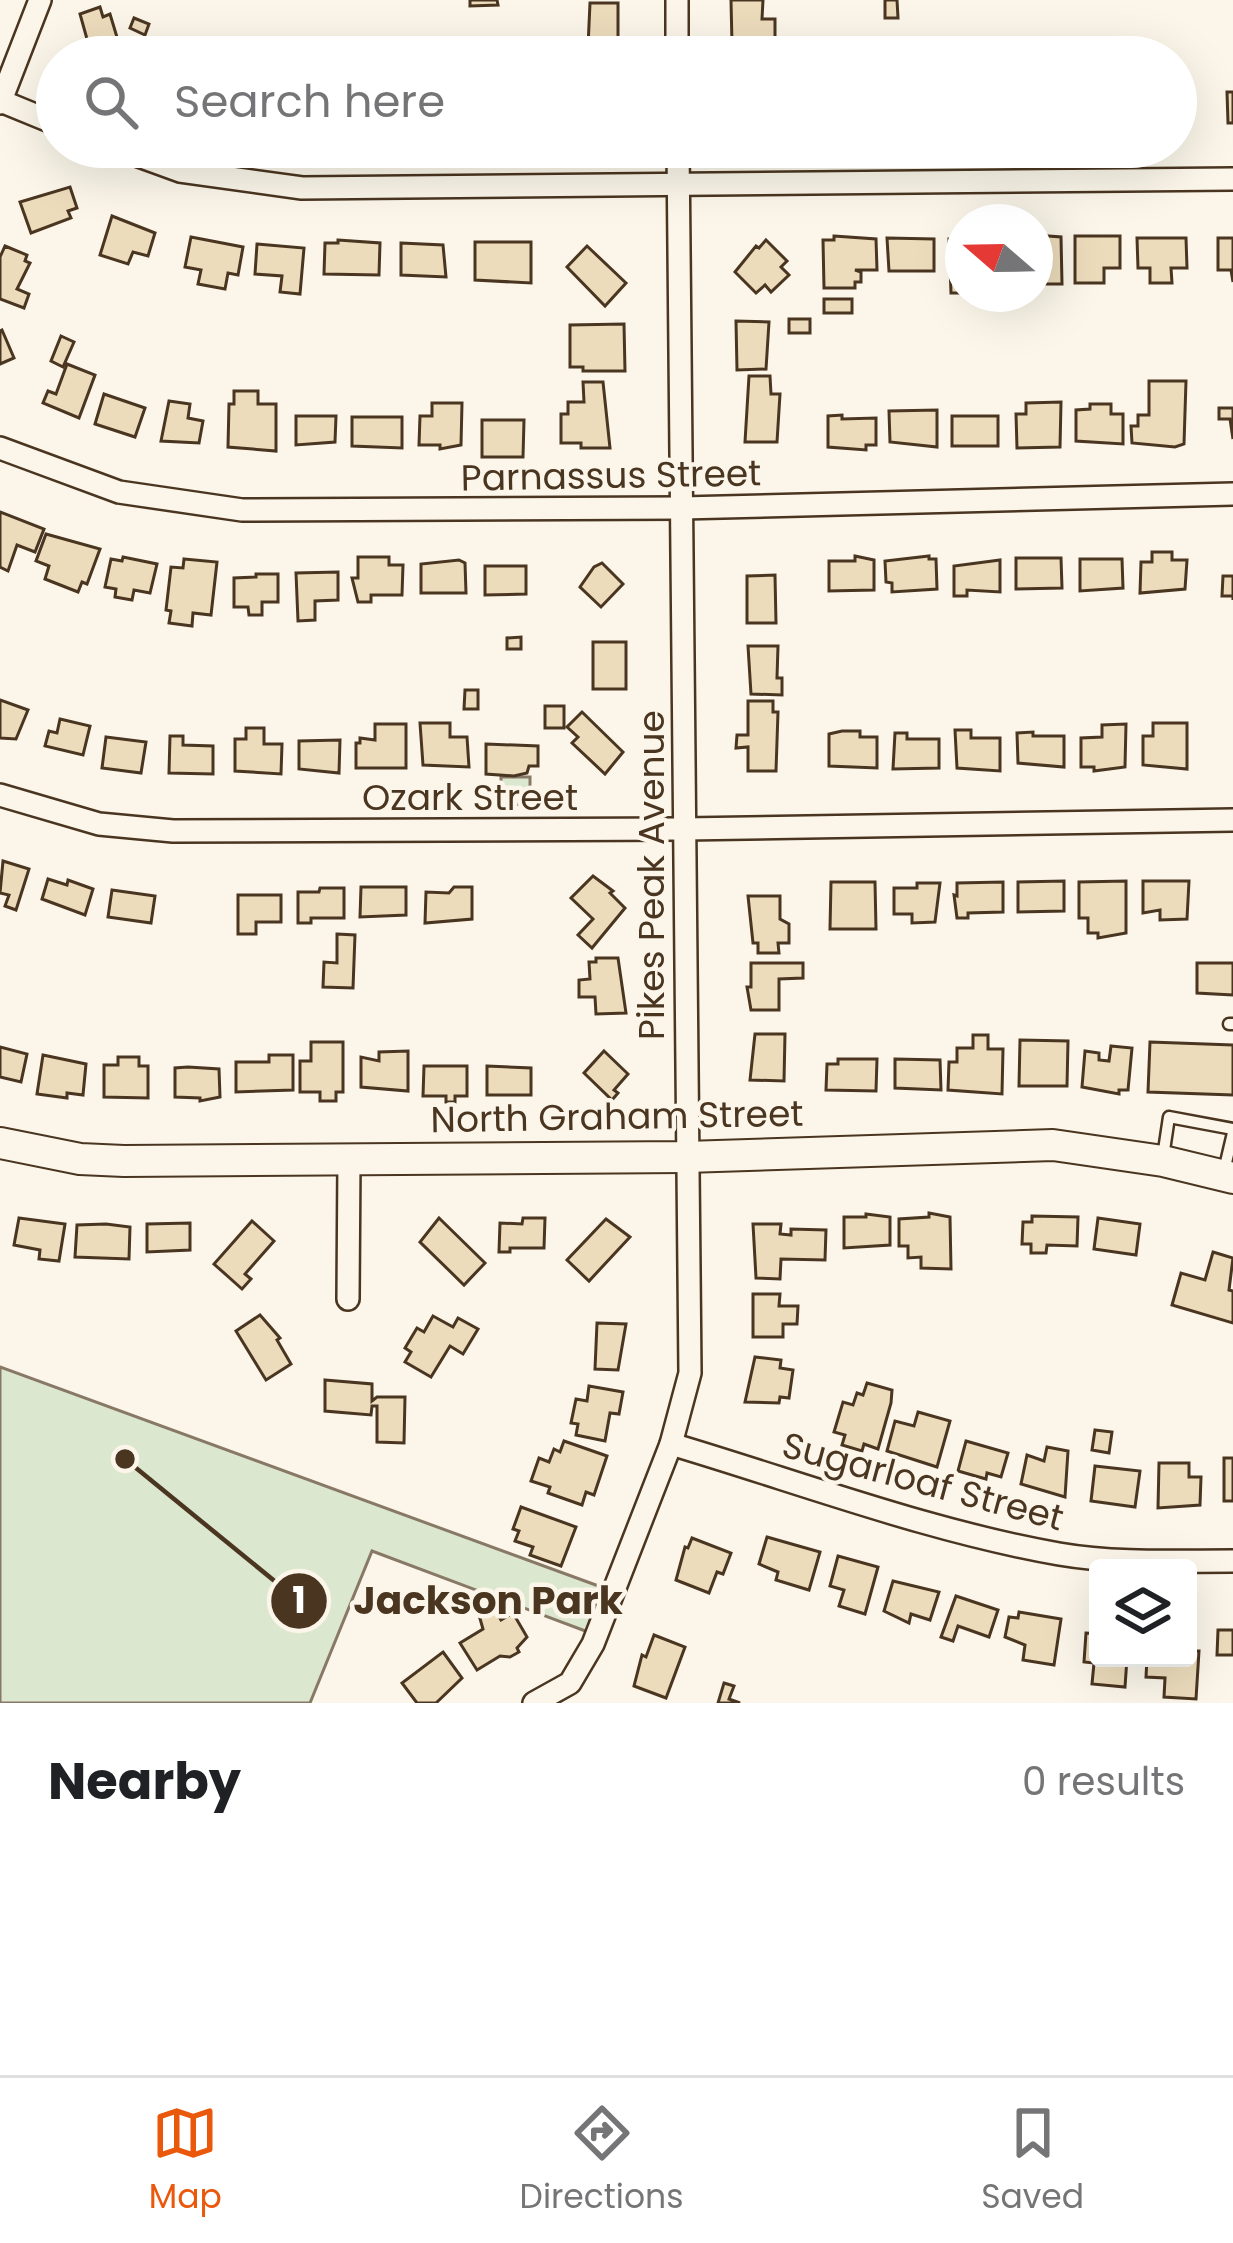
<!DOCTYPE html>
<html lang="en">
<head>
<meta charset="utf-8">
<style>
	:root { --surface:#fff; --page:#f2f2f2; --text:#202124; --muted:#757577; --line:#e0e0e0; --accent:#ea580c }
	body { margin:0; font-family:Poppins,sans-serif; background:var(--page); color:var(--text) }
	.controls { position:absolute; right:36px; bottom:36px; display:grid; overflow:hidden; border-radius:12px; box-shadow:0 12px 48px #0002 }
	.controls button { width:108px; height:108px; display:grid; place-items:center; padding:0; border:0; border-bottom:3px solid var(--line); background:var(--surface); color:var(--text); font:60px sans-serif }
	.compass { position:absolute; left:945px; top:204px; width:108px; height:108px; border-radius:50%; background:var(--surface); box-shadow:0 12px 48px #0002; rotate:290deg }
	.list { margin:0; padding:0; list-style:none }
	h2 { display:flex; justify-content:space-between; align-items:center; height:156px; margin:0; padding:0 48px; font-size:51px }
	h2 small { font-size:39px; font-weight:400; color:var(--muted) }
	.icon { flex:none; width:66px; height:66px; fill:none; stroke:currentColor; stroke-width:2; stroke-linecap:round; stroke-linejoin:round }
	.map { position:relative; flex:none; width:1233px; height:1703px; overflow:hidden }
	.search { position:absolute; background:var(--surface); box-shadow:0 12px 48px #0002; left:36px; right:36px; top:36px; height:132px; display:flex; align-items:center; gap:30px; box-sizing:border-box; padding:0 42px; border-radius:66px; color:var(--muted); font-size:45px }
	.sheet { height:372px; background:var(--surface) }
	nav { display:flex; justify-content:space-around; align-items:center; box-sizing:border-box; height:168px; border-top:3px solid var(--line); background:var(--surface); font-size:33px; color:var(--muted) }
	nav a { display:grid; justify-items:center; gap:6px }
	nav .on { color:var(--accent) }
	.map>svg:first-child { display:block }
	.green { fill:#dce7d0; stroke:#887966; stroke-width:3 }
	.building { fill:#ecdcbc; stroke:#4a3520; stroke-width:3 }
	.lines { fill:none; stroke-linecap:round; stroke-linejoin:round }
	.lane-casing { stroke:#4a3520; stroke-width:15 }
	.street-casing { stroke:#4a3520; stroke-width:26 }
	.secondary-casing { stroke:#4a3520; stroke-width:34 }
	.lane { stroke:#fbf6e9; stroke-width:10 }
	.street { stroke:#fbf6e9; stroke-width:21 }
	.secondary { stroke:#fbf6e9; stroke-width:30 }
	.hedge { stroke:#436837; stroke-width:9; stroke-dasharray:6 9; stroke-linecap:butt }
	.labels { text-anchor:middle; stroke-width:9; stroke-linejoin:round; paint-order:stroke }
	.street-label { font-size:36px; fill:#4a3520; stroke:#fbf6e9 }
	.leader { fill:none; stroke:#4a3520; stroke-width:4.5 }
	.callout-dot { fill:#4a3520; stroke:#fbf6e9; stroke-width:4.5 }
	.mark-label { font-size:36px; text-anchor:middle; font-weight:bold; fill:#fff }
	.callout-label { font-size:39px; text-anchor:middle; font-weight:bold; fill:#4a3520; stroke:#fbf6e9; stroke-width:9; stroke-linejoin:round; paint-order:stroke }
</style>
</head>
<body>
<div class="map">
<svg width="1233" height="1703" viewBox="0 0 1233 1703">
	<rect width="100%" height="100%" fill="#fbf6e9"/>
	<g class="green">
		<path d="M501,777h29v27l-29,1z"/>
		<path d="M0,1367l604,221 -16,44 -216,-81 -62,152h-310z"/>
	</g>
	<g class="building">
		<path d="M470,0h27l1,5 -28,1z"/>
		<path d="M731,0h32l-1,19h13v23l-43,2z"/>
		<path d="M885,0h12l1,18h-13z"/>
		<path d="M590,3h28v44h-30z"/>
		<path d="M100,7l3,10 7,-3 13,43h-31l-12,-43z"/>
		<path d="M134,18l15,6 -4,11 -15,-7z"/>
		<rect x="1176" y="89" width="5" height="32"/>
		<path d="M1227,92h6v31h-5z"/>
		<path d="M70,187l7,21 -9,3 3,7 -40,15 -11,-31z"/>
		<path d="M112,216l43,17 -7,23 -15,-4 -5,12 -28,-9z"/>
		<path d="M1035,235l26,2 1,47h-27z"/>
		<path d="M834,236l42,3 1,31h-22l6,2v10h-6v6h-31l-1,-48h11z"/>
		<path d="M1075,236h45v32h-16v15h-29z"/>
		<path d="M191,237l52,10 -5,28 -10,-2 -3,16 -27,-5 3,-14 -16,-3z"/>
		<path d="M887,238l47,1v32h-45z"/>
		<path d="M1137,238h49l1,30h-16l1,15h-22v-15h-12z"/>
		<path d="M1218,238h15v44l-2,-12h-13z"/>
		<path d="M949,239h14v54h-12z"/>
		<path d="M338,240l42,3 -1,32 -55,-1 1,-31h13z"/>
		<path d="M766,240l21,21 -6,6 8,8 -18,17 -6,-7 -9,8 -21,-21 21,-26 3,2z"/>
		<path d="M475,242h56v41l-56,-3z"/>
		<path d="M401,243l42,2 3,32 -45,-2z"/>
		<path d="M257,244l47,4 -4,46 -20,-2 2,-16 -27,-2z"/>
		<path d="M5,246l22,9 -2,6 5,2 -13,26 12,5 -5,14 -24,-9v-42z"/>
		<path d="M587,246l39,37 -21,23 -38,-39z"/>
		<rect x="824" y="299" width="28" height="14"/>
		<rect x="789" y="319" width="21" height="14"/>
		<path d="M736,321l33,1 -3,47 -29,1z"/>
		<path d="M624,324l1,47h-42v-4h-13v-42z"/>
		<path d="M2,330l12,28 -14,6v-33z"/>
		<path d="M61,336l13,6 -11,25 -12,-6z"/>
		<path d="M67,364l28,11 -16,43 -36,-15 5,-12 8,3z"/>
		<path d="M749,376h21l1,18h9l-3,48h-32z"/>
		<path d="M1149,381h37l-2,63 -9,3 -43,-4 -1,-17h7v-11h11z"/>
		<path d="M583,382h20l7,66h-29v-5h-20v-29h7v-12h16z"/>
		<path d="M234,391h24v13h18v47l-48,-4 1,-43h5z"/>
		<path d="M104,394l41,14 -10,29 -40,-13z"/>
		<path d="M169,401l21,3 -2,14 15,3 -4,22 -38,-2z"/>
		<path d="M1061,402l-1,45 -43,1 -1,-34h10v-11z"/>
		<path d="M432,403h30l-1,42 -21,4v-4h-21l1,-29h12z"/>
		<path d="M1090,404h21v10h12v30l-47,-3v-31l14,-1z"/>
		<path d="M1219,408h14v31l-3,-20h-11z"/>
		<path d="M937,410v37l-47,-5 -1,-31z"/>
		<path d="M842,415v4l34,-1v27h-10v5l-38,-3v-31z"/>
		<path d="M296,416h40l-1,26 -39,3z"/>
		<rect x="952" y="416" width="46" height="30"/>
		<path d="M352,417h50v31l-50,-2z"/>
		<path d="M482,420h42l-1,37h-41z"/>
		<path d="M0,512l44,17 -9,23 -18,-7 -9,26 -8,-4z"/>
		<path d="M46,534l54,15 -13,35 -5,-2 -4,10 -33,-13 4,-13 -13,-5z"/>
		<path d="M1152,552h20v8h15l-2,29 -45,4 1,-31h11z"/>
		<path d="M855,556l19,4v30l-45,1v-30h26z"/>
		<path d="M929,556v3h7l1,30 -45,3v-9l-6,-1 -1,-21z"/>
		<path d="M123,557l34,7 -7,29 -16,-3 -2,10 -17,-3 1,-8 -11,-2 6,-28 11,2z"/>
		<path d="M358,557h31v8h14l-1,30h-31v7h-13l-6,-24h6z"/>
		<path d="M1016,558h45l1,30 -46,1z"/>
		<path d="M184,559l33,3 -6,53 -18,-2 -1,13 -23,-3 2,-12 -5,-1 5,-43 12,1z"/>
		<path d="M1080,559h42l1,29 -43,3z"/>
		<path d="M459,560l6,3 1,30h-45v-29z"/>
		<path d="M1000,560v32l-33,-2v6h-13v-30z"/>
		<path d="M602,563l21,21 -22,23 -21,-20 14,-20z"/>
		<path d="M485,566h41v28l-41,1z"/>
		<path d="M338,572v28l-23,1v19l-17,1 -2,-48z"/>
		<path d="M256,574h22v28h-16v13h-13l-1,-8h-14v-29l22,-1z"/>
		<path d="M775,575l1,48h-29v-47z"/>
		<path d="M1223,576h10v24v-4h-11z"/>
		<path d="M521,637v12h-14v-11z"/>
		<rect x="593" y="642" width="33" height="47"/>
		<path d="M748,646h30l-1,32h5v17l-31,-1z"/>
		<path d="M465,690h13v19h-14z"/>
		<path d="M0,700l28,10 -12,29 -16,-1z"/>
		<path d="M748,701h25v11h5l-2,59h-28v-24l-12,1 1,-13h11z"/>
		<rect x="545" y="706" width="19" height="22"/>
		<path d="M582,712l41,40 -18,22 -33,-31 6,-6 -11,-10z"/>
		<path d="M60,719l30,7 -7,29 -38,-9 4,-15 8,2z"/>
		<path d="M420,723h30v14h17l2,30 -46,-2z"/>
		<path d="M1153,723h34v46l-44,-4v-29h10z"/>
		<path d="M375,724h31v44h-50v-25h4v-5l15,2z"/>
		<path d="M1126,724l-1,43 -31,4v-4h-13v-29l21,-1v-12z"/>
		<path d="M246,728h18v16h18l-1,30 -46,-3v-32h11z"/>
		<path d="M955,730h16v8h29v33l-43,-3z"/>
		<path d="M842,731h18v6h17v31l-48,-2v-32z"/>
		<path d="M1033,732v4h31v31l-46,-4 -1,-30z"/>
		<path d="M895,733h12v6h32v29l-46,1z"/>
		<path d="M170,736h13v9l30,1v28l-44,-1z"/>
		<path d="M106,737l40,5 -5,31 -39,-5z"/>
		<path d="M340,740l-1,33 -40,-4v-28z"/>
		<path d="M486,744l52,2v20h-9l-2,7 -13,3 -28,-2z"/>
		<path d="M3,861l26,8 -13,41 -11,-4 4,-11 -9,-2z"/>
		<path d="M593,876l20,15 -3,2 15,15 -33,40 -14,-13 15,-16 -22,-21z"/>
		<path d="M48,879l19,6 1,-5 25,9 -8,26 -43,-16z"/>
		<path d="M1064,881v30l-46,1v-30z"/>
		<path d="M1126,881v52l-28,5v-5h-10v-15h-9v-36z"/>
		<path d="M1143,881h46l-2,38 -27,1v-10l-17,3z"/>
		<path d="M831,882h44l1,47h-46z"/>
		<path d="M1003,882v30l-35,1v5h-11l-3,-23 3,1v-13z"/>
		<path d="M917,883h23l-5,39 -23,1v-9h-18v-26h23z"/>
		<path d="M361,887h45v28l-46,2z"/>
		<path d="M454,887h18v32l-47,4 1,-31 23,1z"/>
		<path d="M320,888h24v30h-33v5h-13v-31h21z"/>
		<path d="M112,890l43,6 -4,27 -43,-6z"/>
		<path d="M238,895h43v27h-25v12h-18z"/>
		<path d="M748,896h32v23l9,5v19h-11l1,10h-21v-10h-5z"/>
		<path d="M337,934l18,1 -2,53 -30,-1 1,-25 13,1z"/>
		<path d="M596,958h22l8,55 -30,1 -1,-17h-16v-17l11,-1 -1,-17h7z"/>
		<path d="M751,963h52v15l-24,1v31h-28l-4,-23h4z"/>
		<path d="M1197,963h36v32l-36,-2z"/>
		<path d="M755,1034h30l-1,47 -34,-1z"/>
		<path d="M973,1035h15v14h15l-1,45 -54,-4 1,-28h8v-14h16z"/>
		<path d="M1020,1040l48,1 -1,45h-48z"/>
		<path d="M311,1042h32v50h-7v9h-16v-9h-20v-31h11z"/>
		<path d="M1150,1042l83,3v50l-85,-3z"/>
		<path d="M1111,1046l21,2 -4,42h-9v4l-37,-7 3,-36 14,2v7l10,1z"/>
		<path d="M0,1047l27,7 -6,28 -21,-5z"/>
		<path d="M408,1051v40l-47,-4v-30l18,4v-9z"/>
		<path d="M604,1051l24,23 -14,16 4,3 -6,7 -28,-27z"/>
		<path d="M43,1055l43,9 -3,31 -16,-2v5l-30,-4z"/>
		<path d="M269,1055h24v35l-57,2v-30h33z"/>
		<path d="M118,1057h21v9h9v32l-44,-1v-32h14z"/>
		<path d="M838,1059h39l-1,32 -50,-1 1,-26h11z"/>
		<path d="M895,1059l45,1 1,30 -46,-2z"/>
		<path d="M424,1066h43v30h-12v6h-9v-6h-23z"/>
		<path d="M487,1066l44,2v27h-44z"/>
		<path d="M188,1067l31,2 1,28 -20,4v-3l-25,-1v-29z"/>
		<path d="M929,1213l21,4 1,52 -30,-1v-11l-13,1v-12h-9v-27l30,-2z"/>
		<path d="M866,1214l24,3v28l-46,3v-31h22z"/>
		<path d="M1032,1216l46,1 -1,29 -30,-1 -1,8h-15v-9h-9l1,-22h9z"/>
		<path d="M19,1218l46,6 -6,37 -20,-2 1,-9 -26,-5z"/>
		<path d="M439,1218l46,45 -21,22 -44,-43z"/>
		<path d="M523,1218h22l-1,30h-34v4h-11l1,-29 22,1z"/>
		<path d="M1098,1218l42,6 -4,31 -42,-6z"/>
		<path d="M606,1219l24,18 -41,44 -22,-21z"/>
		<path d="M252,1221l22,20 -29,33 6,5 -9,10 -28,-25z"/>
		<path d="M190,1223v27l-43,2v-28z"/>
		<path d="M106,1224l24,3 -1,32 -54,-2 2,-32z"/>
		<path d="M753,1224h28l-1,10 11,1v-6l35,1 -1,30 -44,-1 -1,20 -24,-1z"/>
		<path d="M1213,1252l20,6 -4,32 4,1v32l-61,-18 9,-32 24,7z"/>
		<path d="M753,1294h27l-1,12h19l-1,18h-14v13h-30z"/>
		<path d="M260,1315l20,23 -3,2 14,24 -25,16 -30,-49z"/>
		<path d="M433,1316l20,11 5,-9 20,11 -15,25 -13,-8 -19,31 -26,-15 6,-10 -6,-4 12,-20 7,4z"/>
		<path d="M597,1323l29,1 -8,46 -23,-1z"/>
		<path d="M755,1357l26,3 -1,8 13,2 -4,28 -9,-1 -1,6 -34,-1z"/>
		<path d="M325,1380l47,4v17l5,-4h28l-1,46 -27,-1v-36h-5l-1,9 -46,-4z"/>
		<path d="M867,1383l25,7 -1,13 -13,46 -14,-5 -2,7 -20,-6 3,-10 -11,-3 9,-30 10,3 4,-12 6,2z"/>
		<path d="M589,1386l34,6 -4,22 -9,-1 -5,28 -29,-6 2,-11 -7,-1 5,-24 11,2z"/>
		<path d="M918,1412l32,9 -13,46 -50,-16 8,-30 19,5z"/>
		<path d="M1095,1430l17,2 -3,21 -17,-3z"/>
		<path d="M564,1441l43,15 -13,39 -8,-3 -4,13 -34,-12 2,-6 -19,-6 8,-23 10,4 5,-13 6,3z"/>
		<path d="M966,1441l42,12 -7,24 -14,-4 -1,6 -28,-8z"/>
		<path d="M1047,1447l21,4 -3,46 -44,-13 6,-29 17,6z"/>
		<rect x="1224" y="1458" width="9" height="43"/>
		<path d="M1159,1463h30v14h12l-1,28 -42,3z"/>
		<path d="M1095,1466l45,5 -5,36 -44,-6z"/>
		<path d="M521,1507l55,20 -15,39 -31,-11 3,-8 -18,-6 4,-10 -6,-2z"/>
		<path d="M767,1537l53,15 -11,38 -33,-10 2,-8 -19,-8z"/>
		<path d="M692,1538l39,15 -8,21 -6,-2 -8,21 -33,-13 9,-33 3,1z"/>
		<path d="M838,1556l40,11 -13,47 -26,-8 5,-16 -14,-4z"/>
		<path d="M893,1581l46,11 -9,28 -19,-6 -2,9 -25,-12z"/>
		<path d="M956,1596l42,14 -9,27 -31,-11 -5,15 -12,-4z"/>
		<path d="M493,1607l8,13 12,-7 14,24 -10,11 2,4 -9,5 -10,-1 -23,14 -17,-27 23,-14 -4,-14z"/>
		<path d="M1019,1612l42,7 -7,46 -31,-5 2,-15 -20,-8 4,-20 9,1z"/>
		<path d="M1218,1630h15v25h-16z"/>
		<path d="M1188,1632h7l-1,19h5l-3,48 -32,-2 1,-19 -19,-1 1,-19h41z"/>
		<path d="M1086,1633l12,1v24h29l-2,29 -33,-3 2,-21 -10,-1z"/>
		<path d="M654,1635l31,12 -19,51 -32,-12 8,-31 4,2z"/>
		<path d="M443,1652l19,26 -26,25h-19l-15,-20z"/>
		<path d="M724,1683l10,3 -5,13 11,4h-22z"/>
	</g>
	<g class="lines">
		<defs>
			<g id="lane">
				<path d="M1229,1024h4"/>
				<path d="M1163,1157l6,-40 64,12"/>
				<path d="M1224,1171l9,-38"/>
			</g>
			<g id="street">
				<path d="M677,0v57"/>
				<path d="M1,101l56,23"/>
				<path d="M0,103l40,-103"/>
				<path d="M114,147l66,24 122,17 931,-9"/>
				<path d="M0,448l119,44 123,18 440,-2 551,-14"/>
				<path d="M0,795l99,29 74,7 511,-2 549,-9"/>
				<path d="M348,1299l1,-141"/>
				<path d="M671,1444c128,38 257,87 388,110 58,10 116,7 174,7"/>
				<path d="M534,1703l36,-20 23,-39 78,-200 19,-71 -12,-1226"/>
			</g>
			<path id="secondary" d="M0,1143l80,16 44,2 562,-4 367,-12 110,16 70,17"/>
		</defs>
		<use href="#lane" class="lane-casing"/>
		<use href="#street" class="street-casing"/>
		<use href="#secondary" class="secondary-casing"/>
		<use href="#lane" class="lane"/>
		<use href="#street" class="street"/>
		<use href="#secondary" class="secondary"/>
		<path class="hedge" d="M536,147v10"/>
	</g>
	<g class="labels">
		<g class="street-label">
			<text transform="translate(611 475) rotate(-1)" y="13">Parnassus Street</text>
			<text x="470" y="810">Ozark Street</text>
			<text transform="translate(651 875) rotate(-90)" y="13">Pikes Peak Avenue</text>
			<text transform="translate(617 1116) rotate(-1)" y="13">North Graham Street</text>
			<text transform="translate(923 1481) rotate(15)" y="13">Sugarloaf Street</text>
		</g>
	</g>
	<path class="leader" d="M125 1459L299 1601"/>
	<g class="callout-dot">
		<circle cx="125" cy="1459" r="12"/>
		<circle cx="299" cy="1601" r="30"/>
	</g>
	<g class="mark-label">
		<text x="299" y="1613">1</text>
	</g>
	<g class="callout-label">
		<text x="488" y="1614">Jackson Park</text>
	</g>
</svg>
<div class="controls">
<button><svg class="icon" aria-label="layers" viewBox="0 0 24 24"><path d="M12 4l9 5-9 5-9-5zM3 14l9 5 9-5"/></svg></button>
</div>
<svg class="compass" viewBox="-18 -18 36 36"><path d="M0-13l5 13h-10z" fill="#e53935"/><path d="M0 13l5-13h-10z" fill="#757577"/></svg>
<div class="search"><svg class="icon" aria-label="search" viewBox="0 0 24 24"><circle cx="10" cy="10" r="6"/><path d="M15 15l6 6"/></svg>Search here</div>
</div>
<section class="sheet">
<h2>Nearby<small>0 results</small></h2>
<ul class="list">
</ul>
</section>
<nav>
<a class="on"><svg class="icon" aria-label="map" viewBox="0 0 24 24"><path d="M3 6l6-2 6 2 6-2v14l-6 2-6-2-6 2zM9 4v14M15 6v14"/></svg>Map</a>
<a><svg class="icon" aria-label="directions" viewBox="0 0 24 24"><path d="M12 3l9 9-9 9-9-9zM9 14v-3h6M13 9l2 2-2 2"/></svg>Directions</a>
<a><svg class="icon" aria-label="saved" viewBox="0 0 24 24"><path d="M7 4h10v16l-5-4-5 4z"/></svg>Saved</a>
</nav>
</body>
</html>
